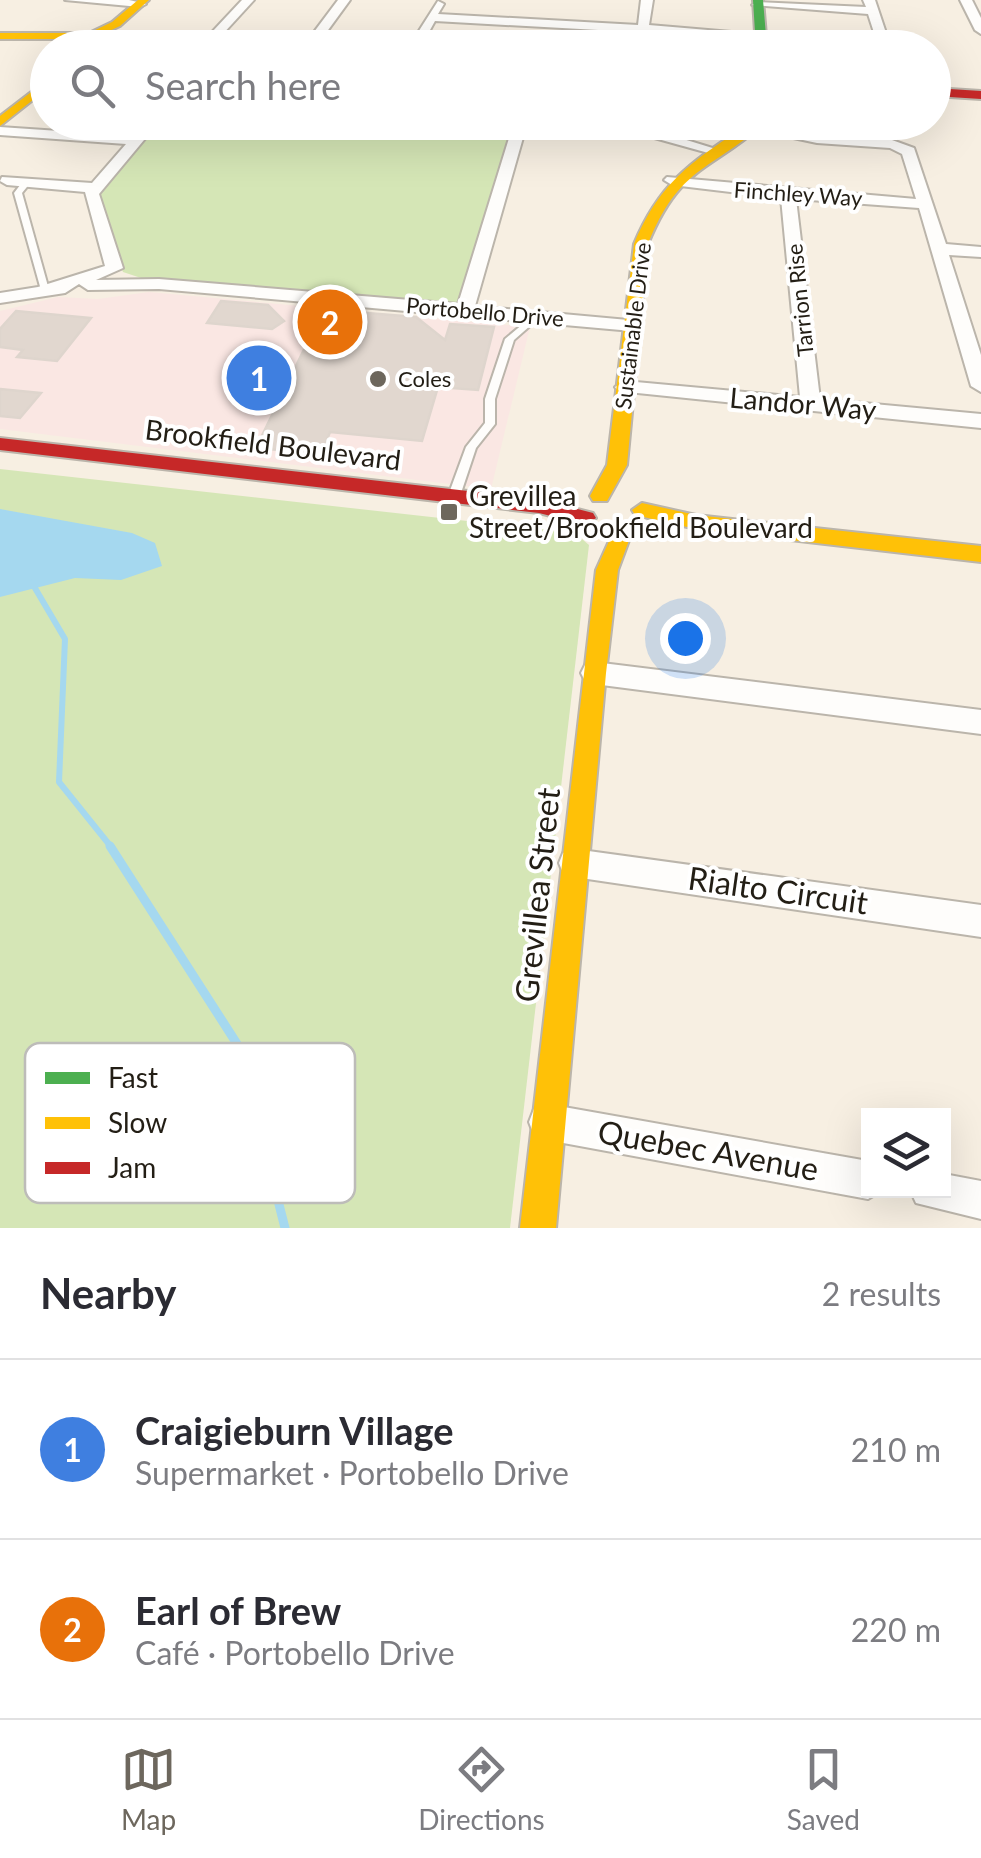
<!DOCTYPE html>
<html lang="en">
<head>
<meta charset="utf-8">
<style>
	:root { --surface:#fff; --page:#f7f7f7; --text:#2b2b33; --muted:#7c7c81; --line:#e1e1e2; --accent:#6d675d }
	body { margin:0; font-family:Lato,sans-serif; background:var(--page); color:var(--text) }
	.controls { position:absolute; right:30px; bottom:30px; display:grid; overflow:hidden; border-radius:0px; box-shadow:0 10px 40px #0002 }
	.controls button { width:90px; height:90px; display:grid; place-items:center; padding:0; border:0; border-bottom:2px solid var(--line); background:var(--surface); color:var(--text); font:50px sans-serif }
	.you { position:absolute; left:685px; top:638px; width:35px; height:35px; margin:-25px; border:8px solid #fff; border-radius:50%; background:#1a73e8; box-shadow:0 0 0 15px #1a73e833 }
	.badge { display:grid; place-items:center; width:65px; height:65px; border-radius:50%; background:var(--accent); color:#fff; font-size:32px; font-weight:700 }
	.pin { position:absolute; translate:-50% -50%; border:5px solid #fff; box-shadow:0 2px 10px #0006 }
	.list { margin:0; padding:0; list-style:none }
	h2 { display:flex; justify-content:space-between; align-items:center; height:130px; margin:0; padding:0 40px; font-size:42px }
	h2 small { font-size:32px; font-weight:400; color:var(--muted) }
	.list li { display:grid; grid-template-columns:65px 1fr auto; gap:30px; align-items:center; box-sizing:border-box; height:180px; padding:0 40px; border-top:2px solid var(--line) }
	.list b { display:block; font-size:38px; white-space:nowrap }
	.list p { margin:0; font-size:32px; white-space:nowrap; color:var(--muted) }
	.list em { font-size:32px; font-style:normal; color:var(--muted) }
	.icon { flex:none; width:55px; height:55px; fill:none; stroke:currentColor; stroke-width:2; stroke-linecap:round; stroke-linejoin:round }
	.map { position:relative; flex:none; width:981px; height:1228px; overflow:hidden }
	.search { position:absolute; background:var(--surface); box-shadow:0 10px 40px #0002; left:30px; right:30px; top:30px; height:110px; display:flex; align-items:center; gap:25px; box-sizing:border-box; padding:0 35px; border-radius:55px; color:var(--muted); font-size:38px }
	.sheet { height:490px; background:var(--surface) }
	nav { display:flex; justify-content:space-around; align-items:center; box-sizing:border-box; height:140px; border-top:2px solid var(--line); background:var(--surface); font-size:28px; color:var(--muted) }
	nav a { display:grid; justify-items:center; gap:5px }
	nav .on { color:var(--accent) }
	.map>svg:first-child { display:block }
	.commercial { fill:#fae7e3 }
	.green { fill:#d5e6b6 }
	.water { fill:#a5d8ef }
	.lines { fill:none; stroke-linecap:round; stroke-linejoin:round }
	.stream-far1 { stroke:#a5d8ef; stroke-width:6 }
	.stream { stroke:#a5d8ef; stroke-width:9 }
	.building { fill:#e1d7cf; stroke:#ded5cd; stroke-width:2.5 }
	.lane-casing { stroke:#bbb5ab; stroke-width:4 }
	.street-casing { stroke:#bbb5ab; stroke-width:4 }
	.fast-casing { stroke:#bbb5ab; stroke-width:4 }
	.slow-casing { stroke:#bbb5ab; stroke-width:4 }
	.jam-casing { stroke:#bbb5ab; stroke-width:4 }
	.lane { fill:#fefdfb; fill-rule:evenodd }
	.street { fill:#fefdfb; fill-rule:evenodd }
	.fast { fill:#4caf50; fill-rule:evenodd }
	.slow { fill:#ffc107; fill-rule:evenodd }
	.jam { fill:#c62828; fill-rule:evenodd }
	.poi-dot { fill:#6d675d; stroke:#fff; stroke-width:4 }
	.labels { text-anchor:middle; stroke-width:8; stroke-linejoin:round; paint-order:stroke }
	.far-street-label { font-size:22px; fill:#231e15; stroke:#fff }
	.far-poi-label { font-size:22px; fill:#231e15; stroke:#fff; text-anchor:start }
	.street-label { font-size:28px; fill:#231e15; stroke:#fff }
	.poi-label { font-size:28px; fill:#231e15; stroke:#fff; text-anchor:start }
	.near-street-label { font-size:32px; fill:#231e15; stroke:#fff }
	.key { fill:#fff; stroke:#bdbcb9; stroke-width:2.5 }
	.key-label { font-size:28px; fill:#231e15 }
</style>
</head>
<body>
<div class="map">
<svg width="981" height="1228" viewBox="0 0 981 1228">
	<rect width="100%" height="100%" fill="#f7efe2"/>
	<path class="commercial" d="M149,292l381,35 -39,162 -491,-60v-118l58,-14 40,2z"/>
	<g class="green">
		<path d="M152,123h369l-56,187 -306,-26 -36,-12 -29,-84z"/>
		<path d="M0,469l575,64 14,12 -79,683h-510z"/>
	</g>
	<path class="water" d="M0,509l132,24 23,10 7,23 -41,14 -46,-2 -75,19z"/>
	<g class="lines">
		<path class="stream-far1" d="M32,583l33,56 -6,143 53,66"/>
		<path class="stream" d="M110,846l129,201 46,181"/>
	</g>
	<g class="building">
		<path d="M221,301l47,4 16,16 -12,8 -65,-6z"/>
		<path d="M330,310l86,7 29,23 5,-16 44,3 -16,63 -40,-3 -16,54 -92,-9 -9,22 -65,-6 56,-115 7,1z"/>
		<path d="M16,311l75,7 -34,43 -40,-4 6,-7 -23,-3v-18z"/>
		<path d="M0,389l41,4 -21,25 -20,-2z"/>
	</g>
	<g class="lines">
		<defs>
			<g id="lane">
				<path d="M24,180l7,2 -9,11 27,97 -4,3 -4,-3 -27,-97z"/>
				<path d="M536,313l5,3 -2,2 -25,22 -19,59v25l-19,24 -16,48 -6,4 -4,-1 -2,-3 18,-49 19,-24v-24l20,-60z"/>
			</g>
			<g id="street">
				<path d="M65,0h64l17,4 -6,3z"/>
				<path d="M242,0h12l-44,48h-13z"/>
				<path d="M338,0h12l-35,48h-13z"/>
				<path d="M641,0h12l-4,25 118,10 -6,4 -326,-18 -15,27h-12l30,-47 6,3 -6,10 200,11z"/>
				<path d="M863,0h12l16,48h-12l-11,-34 -116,-9 6,-3 108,5z"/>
				<path d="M960,0h12l9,18v16l-6,-4z"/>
				<path d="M144,122h15l-60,72 24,74 -27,12 63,-1 299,25 56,-182 127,4 78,24 -7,4 -72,-20 -114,-7 -51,179 164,15v8l-7,2 -473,-42 -71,1 -9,-6 -14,9 -65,10v-10l38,-6 67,-21 -20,-74 -78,-7 -7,-4 2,-4 90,6 34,-39 -126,-9v-8l133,9z"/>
				<path d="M753,122l64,13 75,5 22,8 32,96 35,3v10l-32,-2 32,100v37l-10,-6 -52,-178 -123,-9 24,200 161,15v14l-363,-37 -3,-4 10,-6 175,16 -19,-199 -109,-13 -8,-5 3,-3 249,22 -14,-45 -12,-6 -73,-5 -66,-14z"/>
				<path d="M594,662l387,48v24l-387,-50 -9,-3 -4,-8 4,-8z"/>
				<path d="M574,849l407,56v32l-407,-60 -11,-4 -4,-10 4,-10z"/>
				<path d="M547,1104l321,57v29h15l-15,9 -321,-59 -13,-5 -5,-13 5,-13z"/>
				<path d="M944,1174l37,7v38l-65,-16 -6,-13h34z"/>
			</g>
			<path id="fast" d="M753,0h10l4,48h-11z"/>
			<g id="slow">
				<path d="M138,0h11l-29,26 -15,7 45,10 53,5h-80l-1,-5 -21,-4h-101v-6h89l23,-11z"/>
				<path d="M48,79v9l-48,38v-10z"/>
				<path d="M751,122h15c-56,50 -86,43 -118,122l-21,221 -20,36h-14l-3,-5 17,-31 27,-221c27,-65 61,-84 117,-122z"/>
				<path d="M642,503l54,12 285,31v16l-285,-33 -61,-14 -3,-5z"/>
				<path d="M621,528l10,7 -13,35 -12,103 -50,555h-36l76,-658 18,-40z"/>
			</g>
			<g id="jam">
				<path d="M934,88l47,3v8l-47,-3z"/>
				<path d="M0,438l539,61 54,14 3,5 -10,7 -47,-12 -539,-63z"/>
			</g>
		</defs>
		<use href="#lane" class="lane-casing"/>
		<use href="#street" class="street-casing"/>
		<use href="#fast" class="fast-casing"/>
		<use href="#slow" class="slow-casing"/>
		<use href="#jam" class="jam-casing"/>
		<use href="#lane" class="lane"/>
		<use href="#street" class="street"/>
		<use href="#fast" class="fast"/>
		<use href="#slow" class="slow"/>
		<use href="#jam" class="jam"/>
	</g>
	<g class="poi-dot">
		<circle cx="378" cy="379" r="10"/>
		<rect x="439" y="502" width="20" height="20" rx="5"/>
	</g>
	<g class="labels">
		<g class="far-street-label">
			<text transform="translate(798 194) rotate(4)" y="8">Finchley Way</text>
			<text transform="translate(800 300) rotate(-96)" y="8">Tarrion Rise</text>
			<text transform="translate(485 312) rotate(5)" y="8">Portobello Drive</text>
			<text transform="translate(633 326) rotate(-83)" y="8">Sustainable Drive</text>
		</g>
		<g class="far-poi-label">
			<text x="398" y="387">Coles</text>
		</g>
		<g class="street-label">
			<text transform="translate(803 404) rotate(5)" y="10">Landor Way</text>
			<text transform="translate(273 445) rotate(7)" y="10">Brookfield Boulevard</text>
		</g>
		<g class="poi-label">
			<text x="469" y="506">Grevillea<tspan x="469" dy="32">Street/Brookfield Boulevard</tspan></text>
		</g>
		<g class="near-street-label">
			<text transform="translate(778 891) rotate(8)" y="11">Rialto Circuit</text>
			<text transform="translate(538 895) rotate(-84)" y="11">Grevillea Street</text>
			<text transform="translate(708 1151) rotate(10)" y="11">Quebec Avenue</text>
		</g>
	</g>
	<rect x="25" y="1043" width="330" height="160" rx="15" class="key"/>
	<rect x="45" y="1072" width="45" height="12" fill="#4caf50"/>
	<rect x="45" y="1117" width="45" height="12" fill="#ffc107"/>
	<rect x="45" y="1162" width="45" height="12" fill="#c62828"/>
	<g class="key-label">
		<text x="108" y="1088">Fast</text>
		<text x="108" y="1133">Slow</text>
		<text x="108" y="1178">Jam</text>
	</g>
</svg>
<div class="controls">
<button><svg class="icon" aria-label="layers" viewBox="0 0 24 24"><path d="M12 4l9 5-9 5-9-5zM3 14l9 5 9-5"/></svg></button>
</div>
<div class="you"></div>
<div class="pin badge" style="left:259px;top:378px;background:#3f7fe0">1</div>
<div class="pin badge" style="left:330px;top:322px;background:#e8710a">2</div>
<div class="search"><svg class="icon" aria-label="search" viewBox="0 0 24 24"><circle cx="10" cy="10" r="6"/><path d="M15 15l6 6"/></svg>Search here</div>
</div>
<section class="sheet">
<h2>Nearby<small>2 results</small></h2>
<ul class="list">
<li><span class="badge" style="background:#3f7fe0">1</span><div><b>Craigieburn Village</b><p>Supermarket · Portobello Drive</p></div><em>210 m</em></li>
<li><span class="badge" style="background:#e8710a">2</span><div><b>Earl of Brew</b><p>Café · Portobello Drive</p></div><em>220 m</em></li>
</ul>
</section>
<nav>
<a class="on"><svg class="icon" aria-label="map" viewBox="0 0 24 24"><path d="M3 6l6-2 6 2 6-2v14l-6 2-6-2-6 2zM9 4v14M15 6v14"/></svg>Map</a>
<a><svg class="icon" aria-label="directions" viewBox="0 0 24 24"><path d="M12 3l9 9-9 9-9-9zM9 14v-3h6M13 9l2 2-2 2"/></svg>Directions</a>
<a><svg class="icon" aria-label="saved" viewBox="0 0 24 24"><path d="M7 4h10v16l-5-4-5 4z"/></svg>Saved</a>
</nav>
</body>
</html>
